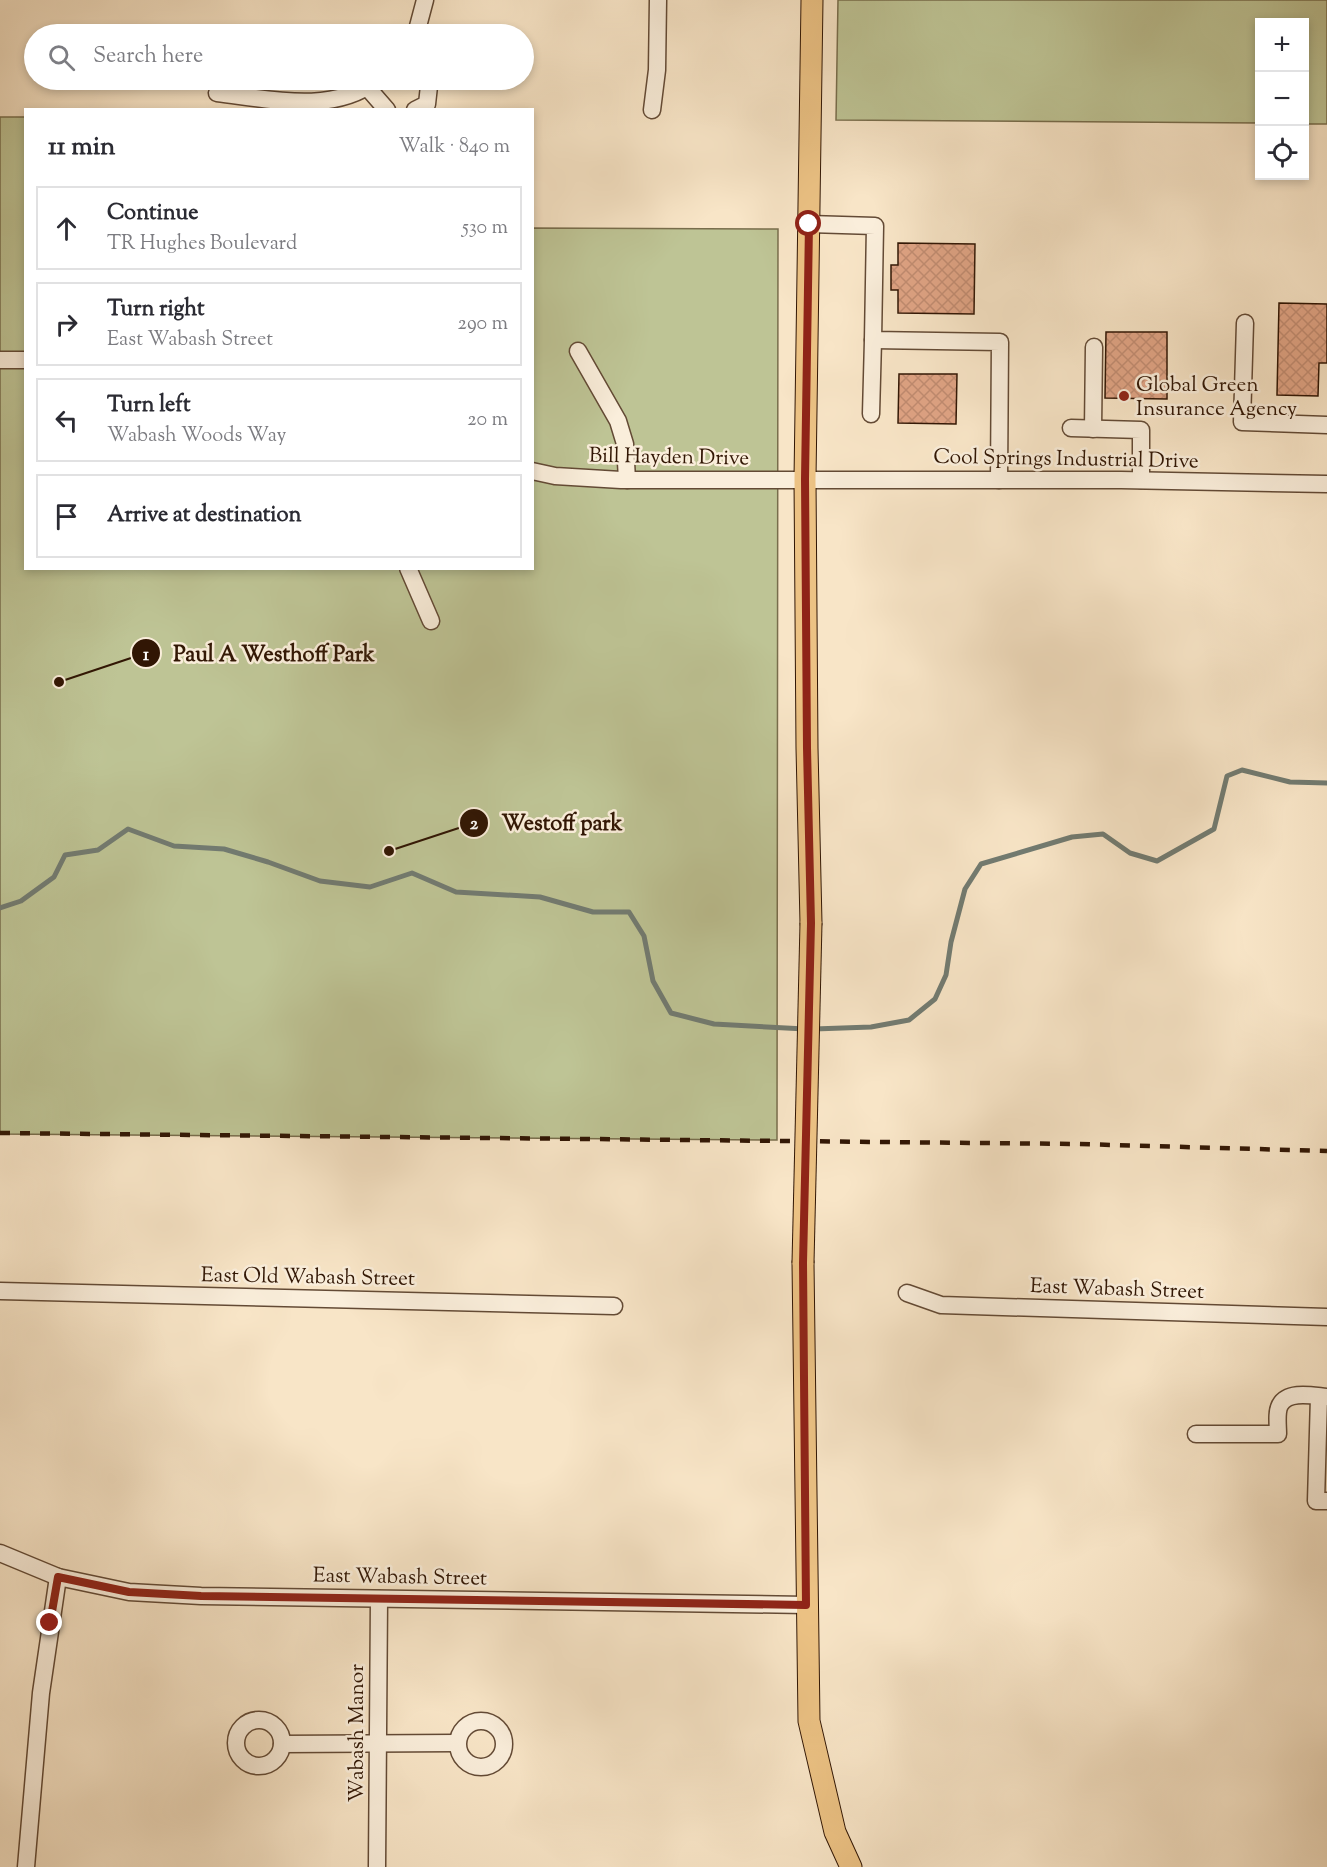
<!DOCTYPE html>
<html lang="en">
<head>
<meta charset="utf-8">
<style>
	:root { --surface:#fff; --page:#f7f7f7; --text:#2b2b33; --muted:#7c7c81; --line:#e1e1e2 }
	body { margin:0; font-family:"Sorts Mill Goudy",serif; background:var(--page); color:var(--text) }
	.controls { position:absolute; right:18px; top:18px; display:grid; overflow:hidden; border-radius:0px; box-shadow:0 3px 9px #0003 }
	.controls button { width:54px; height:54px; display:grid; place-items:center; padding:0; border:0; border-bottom:2px solid var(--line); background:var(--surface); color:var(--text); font:30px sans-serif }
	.stop { position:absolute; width:18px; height:18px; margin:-14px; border:4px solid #8f2418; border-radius:50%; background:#fff }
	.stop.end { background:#8f2418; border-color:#fff; box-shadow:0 2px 6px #0008 }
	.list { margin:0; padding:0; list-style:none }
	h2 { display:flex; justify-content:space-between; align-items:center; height:78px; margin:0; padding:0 24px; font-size:26px }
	h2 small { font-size:20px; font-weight:400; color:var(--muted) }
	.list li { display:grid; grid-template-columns:39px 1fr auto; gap:18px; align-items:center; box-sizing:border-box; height:84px; margin:0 12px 12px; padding:0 12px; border:2px solid var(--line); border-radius:0px }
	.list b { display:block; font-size:22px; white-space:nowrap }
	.list p { margin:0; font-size:20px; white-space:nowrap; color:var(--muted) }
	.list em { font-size:20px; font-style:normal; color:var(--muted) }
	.icon { flex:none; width:33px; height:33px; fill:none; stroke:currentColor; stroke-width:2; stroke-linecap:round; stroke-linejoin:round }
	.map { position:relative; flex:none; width:1327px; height:1867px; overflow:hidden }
	.search { position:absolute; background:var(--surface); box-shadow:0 3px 9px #0003; left:24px; top:24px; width:510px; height:66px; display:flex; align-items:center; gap:15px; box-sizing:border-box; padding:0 21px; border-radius:33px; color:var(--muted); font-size:22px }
	.panel { position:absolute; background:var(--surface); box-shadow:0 3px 9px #0003; left:24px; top:108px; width:510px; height:462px; border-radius:0px }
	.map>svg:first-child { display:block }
	.park { fill:#bec495; stroke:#786d4c; stroke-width:1.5 }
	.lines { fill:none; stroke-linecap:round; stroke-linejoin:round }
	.stream { stroke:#727b71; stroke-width:5 }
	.building { fill:url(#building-cross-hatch); stroke:#311604; stroke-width:1.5 }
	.minor-casing { stroke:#634a35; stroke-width:19 }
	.major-casing { stroke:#311604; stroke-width:23 }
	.minor { stroke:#faeedb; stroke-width:16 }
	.major { stroke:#ecc284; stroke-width:21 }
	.rail { stroke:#311604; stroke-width:4.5; stroke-dasharray:10 10; stroke-linecap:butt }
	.major-bridge-casing { stroke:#311604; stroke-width:23; stroke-linecap:butt }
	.major-bridge { stroke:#ecc284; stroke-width:21 }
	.route { stroke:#8f2418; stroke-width:8 }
	.poi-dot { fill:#8f2418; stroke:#faeedb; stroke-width:2 }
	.labels { text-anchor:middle; stroke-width:5; stroke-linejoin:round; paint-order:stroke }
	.poi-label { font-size:21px; fill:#311604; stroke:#faeedb; text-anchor:start }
	.street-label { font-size:21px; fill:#311604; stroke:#faeedb }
	.leader { fill:none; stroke:#311604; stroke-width:2 }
	.callout-dot { fill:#311604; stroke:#faeedb; stroke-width:2 }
	.mark-label { font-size:18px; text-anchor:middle; font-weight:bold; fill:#fff }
	.callout-label { font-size:22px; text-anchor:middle; font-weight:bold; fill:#311604; stroke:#faeedb; stroke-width:5; stroke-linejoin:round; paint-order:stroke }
</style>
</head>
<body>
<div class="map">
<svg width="1327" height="1867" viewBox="0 0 1327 1867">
	<defs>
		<pattern id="building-cross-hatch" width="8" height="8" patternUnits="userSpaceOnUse" patternTransform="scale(1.5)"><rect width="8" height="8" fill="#e0a485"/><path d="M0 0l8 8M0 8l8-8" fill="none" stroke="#c18c71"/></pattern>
	</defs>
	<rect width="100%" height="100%" fill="#f8e5c7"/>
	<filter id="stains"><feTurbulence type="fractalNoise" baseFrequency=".00333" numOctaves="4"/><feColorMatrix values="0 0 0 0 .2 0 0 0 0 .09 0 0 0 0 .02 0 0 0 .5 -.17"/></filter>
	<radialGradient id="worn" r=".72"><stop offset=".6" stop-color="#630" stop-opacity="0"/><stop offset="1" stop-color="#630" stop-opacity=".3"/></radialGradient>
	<g class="park">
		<path d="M838,0h489v124h-22l-1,-102h-44l-1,101 -423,-3z"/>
		<path d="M0,117h25l1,451h506l1,-340 245,1 -1,911 -777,-6z"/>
	</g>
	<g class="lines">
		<g class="stream">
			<path d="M0,908l21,-7 33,-24 11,-22 33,-5 30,-21 46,17 50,3 44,13 52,19 50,6 42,-14 44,19 84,5 53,15h36l15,24 9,45 18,32 43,11 91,5"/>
			<path d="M814,1029l57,-2 38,-7 26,-21 11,-24 5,-33 14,-53 16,-25 91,-27 31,-3 27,19 27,8 57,-32 13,-53 15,-6 48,12 37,1"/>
		</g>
	</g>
	<g class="building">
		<path d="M898,243l77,1 -1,70 -76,-1v-23h-7v-25h7z"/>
		<path d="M1279,303l48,1v59h-8l-1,33 -41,-1z"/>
		<path d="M1106,332h61v67l-62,-1z"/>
		<path d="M899,374h58l-1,50 -58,-1z"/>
	</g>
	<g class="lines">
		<defs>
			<g id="minor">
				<path d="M416,34l9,-34"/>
				<path d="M367,87l20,23"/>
				<path d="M217,93c51,6 116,22 160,-13"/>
				<path d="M415,110l12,-6 2,-18 -3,-6"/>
				<path d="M652,110l5,-40 1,-70"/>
				<path d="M809,224l66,2 -2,114 127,2 -1,138"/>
				<path d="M1245,323l-3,99 85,3"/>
				<path d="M578,351l40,70 7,23 2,36"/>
				<path d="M0,360h26"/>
				<path d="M871,414l2,-74"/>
				<path d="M1071,428l70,2v50"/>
				<path d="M1093,429l1,-82"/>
				<path d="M532,471l23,5 66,4h500l206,4"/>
				<path d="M408,568l23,53"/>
				<path d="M0,1291l614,15"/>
				<path d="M907,1293l34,12 386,12"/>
				<path d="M1319,1397l-3,104h11"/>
				<path d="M1196,1434h82c0,-8 -2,-22 2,-29 8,-15 34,-9 47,-8"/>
				<path d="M0,1553l58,24 71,15 72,4 605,9"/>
				<circle cx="259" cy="1743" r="23"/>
				<circle cx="481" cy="1744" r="23"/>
				<path d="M282,1744l175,-1"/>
				<path d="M26,1867l15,-174 17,-116"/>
				<path d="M377,1867l2,-268"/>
			</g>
			<g id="major">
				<path d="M811,923l-4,-175 -2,-269 7,-479"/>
				<path d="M803,1263l6,458 26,111 16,35"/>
			</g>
		</defs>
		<use href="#minor" class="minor-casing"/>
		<use href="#major" class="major-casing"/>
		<use href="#minor" class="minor"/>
		<use href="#major" class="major"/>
		<path class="rail" d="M0,1133l1078,11 249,7"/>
		<defs>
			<path id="major-bridge" d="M803,1263l8,-340"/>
		</defs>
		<use href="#major-bridge" class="major-bridge-casing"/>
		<use href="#major-bridge" class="major-bridge"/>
	</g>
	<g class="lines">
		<path class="route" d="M50,1623l8,-46 71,15 72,4 605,9 -3,-342 8,-340 -4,-175 -2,-269 4,-255"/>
	</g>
	<circle class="poi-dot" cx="1124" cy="396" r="6"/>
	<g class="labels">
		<g class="poi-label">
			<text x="1136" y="391">Global Green<tspan x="1136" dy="24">Insurance Agency</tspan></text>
		</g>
		<g class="street-label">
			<text transform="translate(669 456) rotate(1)" y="7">Bill Hayden Drive</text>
			<text transform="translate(1066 458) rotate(1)" y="7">Cool Springs Industrial Drive</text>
			<text transform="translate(308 1276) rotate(1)" y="7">East Old Wabash Street</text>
			<text transform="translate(1117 1288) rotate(2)" y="7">East Wabash Street</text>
			<text transform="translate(400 1576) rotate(1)" y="7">East Wabash Street</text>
			<text transform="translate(356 1733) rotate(-90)" y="7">Wabash Manor</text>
		</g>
	</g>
	<path class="leader" d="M59 682L146 653M389 851L474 823"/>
	<g class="callout-dot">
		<circle cx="59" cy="682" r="6"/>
		<circle cx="389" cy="851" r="6"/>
		<circle cx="146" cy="653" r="15"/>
		<circle cx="474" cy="823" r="15"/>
	</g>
	<g class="mark-label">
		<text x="146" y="660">1</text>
		<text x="474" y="829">2</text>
	</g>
	<g class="callout-label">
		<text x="274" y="661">Paul A Westhoff Park</text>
		<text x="562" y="830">Westoff park</text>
	</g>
	<rect width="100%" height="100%" filter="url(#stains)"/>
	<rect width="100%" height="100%" fill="url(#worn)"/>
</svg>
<div class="controls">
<button>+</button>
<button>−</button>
<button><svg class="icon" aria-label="locate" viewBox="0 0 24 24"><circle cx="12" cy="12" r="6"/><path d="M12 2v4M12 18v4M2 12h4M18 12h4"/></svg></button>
</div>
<div class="stop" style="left:809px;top:224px"></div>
<div class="stop end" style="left:50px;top:1623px"></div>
<div class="search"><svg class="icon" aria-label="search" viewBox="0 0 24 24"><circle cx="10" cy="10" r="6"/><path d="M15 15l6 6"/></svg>Search here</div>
<section class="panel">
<h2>11 min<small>Walk · 840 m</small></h2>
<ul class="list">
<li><svg class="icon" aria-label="ahead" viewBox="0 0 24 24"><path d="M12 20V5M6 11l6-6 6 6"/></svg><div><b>Continue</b><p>TR Hughes Boulevard</p></div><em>530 m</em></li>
<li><svg class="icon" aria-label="right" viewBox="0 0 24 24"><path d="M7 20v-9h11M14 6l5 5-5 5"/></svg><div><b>Turn right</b><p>East Wabash Street</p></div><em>290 m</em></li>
<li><svg class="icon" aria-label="left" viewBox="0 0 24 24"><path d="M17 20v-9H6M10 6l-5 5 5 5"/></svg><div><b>Turn left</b><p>Wabash Woods Way</p></div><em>20 m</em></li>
<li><svg class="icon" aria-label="arrive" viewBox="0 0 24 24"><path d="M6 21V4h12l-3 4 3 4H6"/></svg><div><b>Arrive at destination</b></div></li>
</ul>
</section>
</div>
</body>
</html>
